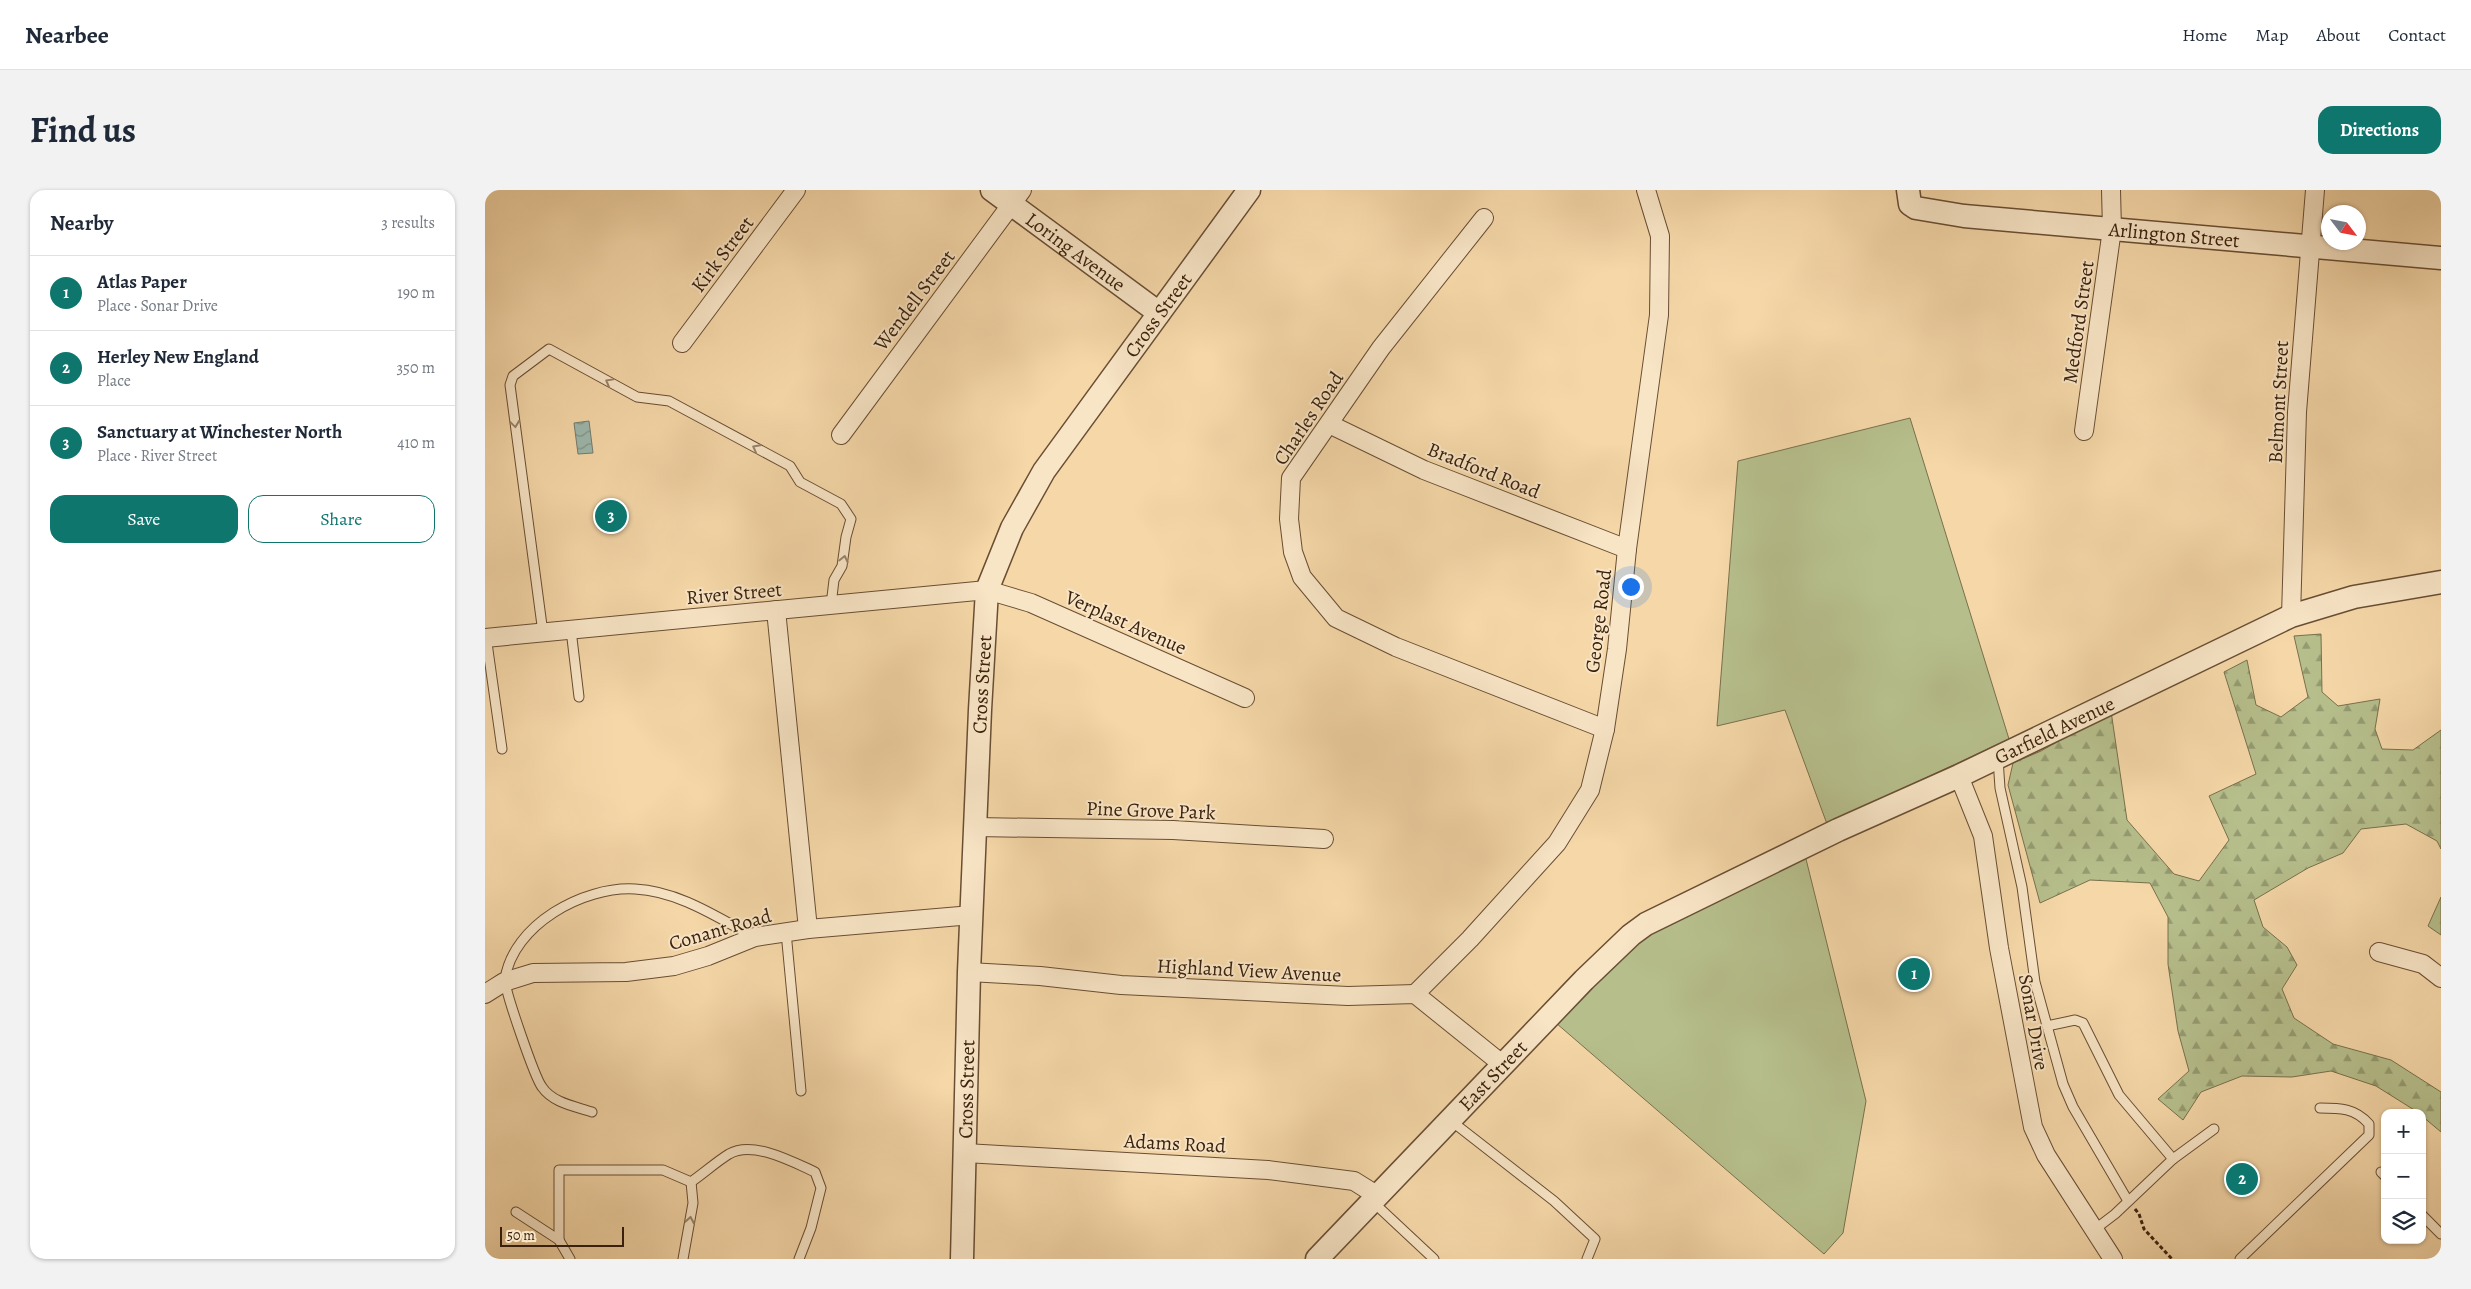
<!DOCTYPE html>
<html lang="en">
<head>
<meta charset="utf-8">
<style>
	:root { --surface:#fff; --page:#f2f2f3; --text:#1f2937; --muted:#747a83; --line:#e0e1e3; --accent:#0f766e }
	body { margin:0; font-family:Alegreya,serif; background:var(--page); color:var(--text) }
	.controls { position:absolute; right:15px; bottom:15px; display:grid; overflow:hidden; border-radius:10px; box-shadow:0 1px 4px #0004 }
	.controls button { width:45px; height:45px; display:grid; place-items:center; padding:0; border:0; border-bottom:1px solid var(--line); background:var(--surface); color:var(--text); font:25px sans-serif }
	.compass { position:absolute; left:1836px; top:15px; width:45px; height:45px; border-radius:50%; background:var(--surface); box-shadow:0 1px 4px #0004; rotate:122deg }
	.scale { position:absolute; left:15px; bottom:12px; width:124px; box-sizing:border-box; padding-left:5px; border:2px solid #3a210d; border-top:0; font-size:14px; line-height:18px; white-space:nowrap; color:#3a210d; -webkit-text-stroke:4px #f8e5c6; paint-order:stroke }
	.you { position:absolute; left:1145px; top:396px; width:18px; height:18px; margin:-12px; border:4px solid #fff; border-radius:50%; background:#1a73e8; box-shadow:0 0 0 8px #1a73e833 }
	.badge { display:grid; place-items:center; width:32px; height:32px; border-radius:50%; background:var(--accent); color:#fff; font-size:16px; font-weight:700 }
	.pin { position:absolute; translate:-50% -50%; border:2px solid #fff; box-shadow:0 1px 5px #0006 }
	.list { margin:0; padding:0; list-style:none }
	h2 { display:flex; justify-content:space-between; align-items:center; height:65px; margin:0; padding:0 20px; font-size:21px }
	h2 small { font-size:16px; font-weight:400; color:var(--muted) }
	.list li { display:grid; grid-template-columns:32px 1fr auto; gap:15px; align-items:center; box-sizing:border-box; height:75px; padding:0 20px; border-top:1px solid var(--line) }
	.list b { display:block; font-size:19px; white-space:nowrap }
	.list p { margin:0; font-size:16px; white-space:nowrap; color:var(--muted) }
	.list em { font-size:16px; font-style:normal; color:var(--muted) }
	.actions { display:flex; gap:10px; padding:15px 20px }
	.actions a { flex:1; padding:11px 0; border:1px solid var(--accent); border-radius:15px; text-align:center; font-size:18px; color:var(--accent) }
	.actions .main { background:var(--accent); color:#fff }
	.icon { flex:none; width:28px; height:28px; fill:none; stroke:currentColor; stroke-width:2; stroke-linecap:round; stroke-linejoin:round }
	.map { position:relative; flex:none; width:1956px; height:1069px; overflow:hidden; border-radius:15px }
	header { display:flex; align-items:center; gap:30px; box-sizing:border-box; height:70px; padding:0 25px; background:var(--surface); border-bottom:1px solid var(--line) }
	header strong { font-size:24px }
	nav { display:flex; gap:28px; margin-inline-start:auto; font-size:18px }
	.intro { display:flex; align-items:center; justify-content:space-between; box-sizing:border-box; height:120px; padding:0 30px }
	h1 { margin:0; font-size:35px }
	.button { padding:12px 22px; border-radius:15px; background:var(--accent); color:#fff; font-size:18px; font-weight:700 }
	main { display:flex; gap:30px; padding:0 30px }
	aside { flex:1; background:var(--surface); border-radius:15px; box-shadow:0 1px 4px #0004 }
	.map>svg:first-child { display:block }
	.forest { fill:url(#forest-firs); stroke:#78704c }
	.green { fill:#b6bf8c; stroke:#78704c }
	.water { fill:url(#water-waves); stroke:#757c6d }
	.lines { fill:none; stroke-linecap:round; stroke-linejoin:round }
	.service-casing { stroke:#694e34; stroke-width:11 }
	.minor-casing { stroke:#694e34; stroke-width:20 }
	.tertiary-casing { stroke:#694e34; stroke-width:25 }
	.path { stroke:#3a210d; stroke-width:3; stroke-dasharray:4 2.5; stroke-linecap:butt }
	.service { stroke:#f8e5c6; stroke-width:9 }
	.minor { stroke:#f8e5c6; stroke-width:18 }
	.tertiary { stroke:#f8e5c6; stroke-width:22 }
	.oneway { stroke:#99836a }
	.labels { text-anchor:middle; stroke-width:4; stroke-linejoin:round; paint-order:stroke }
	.street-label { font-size:20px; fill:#3a210d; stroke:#f8e5c6 }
</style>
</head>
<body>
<header>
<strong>Nearbee</strong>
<nav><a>Home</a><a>Map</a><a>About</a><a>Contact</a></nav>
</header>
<div class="intro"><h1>Find us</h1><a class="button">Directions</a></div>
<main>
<aside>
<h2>Nearby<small>3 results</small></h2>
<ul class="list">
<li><span class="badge">1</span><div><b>Atlas Paper</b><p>Place · Sonar Drive</p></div><em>190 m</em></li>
<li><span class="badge">2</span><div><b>Herley New England</b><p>Place</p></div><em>350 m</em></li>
<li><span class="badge">3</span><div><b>Sanctuary at Winchester North</b><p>Place · River Street</p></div><em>410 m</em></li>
</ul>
<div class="actions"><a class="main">Save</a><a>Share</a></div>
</aside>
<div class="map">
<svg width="1956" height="1069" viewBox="0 0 1956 1069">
	<defs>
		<pattern id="forest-firs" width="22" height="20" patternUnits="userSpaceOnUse" patternTransform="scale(1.25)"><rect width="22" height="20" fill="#b6bf8c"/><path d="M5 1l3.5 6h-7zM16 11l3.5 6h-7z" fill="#959b71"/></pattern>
		<pattern id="water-waves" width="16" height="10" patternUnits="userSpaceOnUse" patternTransform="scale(1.25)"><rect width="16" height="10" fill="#9db8ad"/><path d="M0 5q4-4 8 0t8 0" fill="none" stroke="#81958b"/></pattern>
	</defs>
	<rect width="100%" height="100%" fill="#f5d7a8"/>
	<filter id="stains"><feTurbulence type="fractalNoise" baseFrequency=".004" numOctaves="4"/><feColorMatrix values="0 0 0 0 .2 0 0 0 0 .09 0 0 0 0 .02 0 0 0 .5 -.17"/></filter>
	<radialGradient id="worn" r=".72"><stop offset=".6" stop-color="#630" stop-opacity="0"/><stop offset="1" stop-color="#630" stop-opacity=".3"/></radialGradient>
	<g class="forest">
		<path d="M1836,444l1,58 16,14 42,-7 -5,30 7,20 31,1 28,-20v119l-4,-8 -31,-17 -45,5 -18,24 -35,15 -54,32 9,27 24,20 10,18 -15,24 12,29 39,26 58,16 50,32v40l-19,-16v-3h-3l-43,-27 -45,-15 -39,6 -50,-1 -41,16 -18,28 -25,-21 31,-28 -11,-40 -10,-67v-47l-18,-34 -60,-3 -50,23 -32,-118 5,-22 28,-12 70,-40 16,109 47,54 25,7 30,-41 -20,-44 47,-22 -32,-102 23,-12 9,45 25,12 27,-20 -14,-61z"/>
		<path d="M1956,707v38l-13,-9z"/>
	</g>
	<g class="green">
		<path d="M1425,228l99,321 -182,85 -42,-114 -68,16 21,-265z"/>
		<path d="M1320,665l61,246 -23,132 -19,21 -268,-231 86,-85z"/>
	</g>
	<path class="water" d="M104,231l4,32 -15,1 -4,-31z"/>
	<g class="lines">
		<defs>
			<g id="service">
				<path d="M86,440l8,67"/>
				<path d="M58,443l-33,-248 3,-9 36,-27 88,48 32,4 121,65 10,16 41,22 10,15 -5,18 -4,29 -8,14 -3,25"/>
				<path d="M1,446l16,113"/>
				<path d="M1513,569l2,29 22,99 13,95 28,102 10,23 55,94"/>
				<path d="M301,742l15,159"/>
				<path d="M1562,836l28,-6 8,3 36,72 54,64 -58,55 -21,16"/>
				<path d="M107,922c-18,-6 -39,-9 -50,-25 -7,-9 -38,-98 -37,-108 8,-54 78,-93 130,-90 43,2 82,28 119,48"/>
				<path d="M965,930l104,81 41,38 -8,20"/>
				<path d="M1688,969l41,-30"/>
				<path d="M1896,982l4,4"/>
				<path d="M206,992c13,-9 25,-20 38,-28 24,-14 64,8 86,18l6,16 -10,40 -12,31"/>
				<path d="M888,1012l61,57"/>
				<path d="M31,1022l43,28 11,19"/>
				<path d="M1937,1025l19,19"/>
				<path d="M74,1050v-70h104l28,12"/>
				<path d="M198,1069l10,-56 -2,-21"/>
				<path d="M1755,1069l129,-124v-11c-14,-16 -29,-16 -49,-16"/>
			</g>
			<g id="minor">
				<path d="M999,28l-103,130 -90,130 -2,41 4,33 9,25 34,41 60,29 209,82"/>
				<path d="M197,153l114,-153"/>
				<path d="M844,234l95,46 203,79"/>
				<path d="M1599,241l28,-202 -1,-39"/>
				<path d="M356,245l181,-245"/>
				<path d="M291,420l32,319"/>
				<path d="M1806,426l6,-204 18,-222"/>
				<path d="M0,448l502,-48 44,13 214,95"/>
				<path d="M1474,586l24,60 16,112 34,179 13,28 67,104"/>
				<path d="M491,637l197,3 151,9"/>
				<path d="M1894,762l44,12 18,14"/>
				<path d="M484,782l71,4 81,9 227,11 67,-2 87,70"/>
				<path d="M0,804l19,-12 29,-9 93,-1 48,-6 34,-10 47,-19 53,-8 164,-14"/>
				<path d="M930,804l55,-55 87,-96 33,-53 15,-61 12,-80 10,-100 32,-234 1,-79 -14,-46"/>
				<path d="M480,963l303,17 86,11 24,15"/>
			</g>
			<g id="tertiary">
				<path id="s1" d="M507,0l167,123"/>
				<path id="s2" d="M1423,0l2,14 6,4 48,8 477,42"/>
				<path id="s3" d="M477,1069l7,-287 11,-262 7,-120 25,-62 32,-57 205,-281"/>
				<path id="s4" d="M832,1069l267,-279 47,-45 15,-11 192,-94 121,-54 332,-160 63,-19 87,-15"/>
			</g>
		</defs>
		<use href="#service" class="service-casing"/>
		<use href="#minor" class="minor-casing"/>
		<use href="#tertiary" class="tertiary-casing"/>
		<path class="path" d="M1650,1019l4,5 5,15 28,30"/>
		<use href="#service" class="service"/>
		<use href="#minor" class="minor"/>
		<use href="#tertiary" class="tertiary"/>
	</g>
	<defs><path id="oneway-chevron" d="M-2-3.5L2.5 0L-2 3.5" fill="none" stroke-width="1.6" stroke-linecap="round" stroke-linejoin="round" transform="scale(1.25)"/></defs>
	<g class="oneway">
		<use href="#oneway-chevron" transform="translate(124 192) rotate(-151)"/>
		<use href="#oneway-chevron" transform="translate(30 234) rotate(82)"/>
		<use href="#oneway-chevron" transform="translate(271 258) rotate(-152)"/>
		<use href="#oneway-chevron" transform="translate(359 369) rotate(-77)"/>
		<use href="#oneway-chevron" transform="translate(205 1030) rotate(-80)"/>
	</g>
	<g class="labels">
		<g class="street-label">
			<text dy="7" stroke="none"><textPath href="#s2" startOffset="281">Arlington Street</textPath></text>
			<text dy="7" stroke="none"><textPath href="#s1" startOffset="104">Loring Avenue</textPath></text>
			<text transform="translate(237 64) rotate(-53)" y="7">Kirk Street</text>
			<text transform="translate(429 110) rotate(-53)" y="7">Wendell Street</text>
			<text dy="7" stroke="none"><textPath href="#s3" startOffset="995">Cross Street</textPath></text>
			<text transform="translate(1593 132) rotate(-82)" y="7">Medford Street</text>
			<text transform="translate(1793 212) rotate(-87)" y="7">Belmont Street</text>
			<text transform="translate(823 228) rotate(-56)" y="7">Charles Road</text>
			<text transform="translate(999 280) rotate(22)" y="7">Bradford Road</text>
			<text transform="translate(249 403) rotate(-5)" y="7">River Street</text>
			<text transform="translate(1113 431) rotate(-83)" y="7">George Road</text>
			<text transform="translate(641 432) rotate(24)" y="7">Verplast Avenue</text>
			<text dy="7" stroke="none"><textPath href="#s3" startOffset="575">Cross Street</textPath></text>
			<text dy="7" stroke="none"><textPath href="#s4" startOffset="922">Garfield Avenue</textPath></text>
			<text transform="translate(666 620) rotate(2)" y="7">Pine Grove Park</text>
			<text transform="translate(235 739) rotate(-16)" y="7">Conant Road</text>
			<text transform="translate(764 780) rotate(3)" y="7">Highland View Avenue</text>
			<text transform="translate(1549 832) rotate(80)" y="7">Sonar Drive</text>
			<text dy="7" stroke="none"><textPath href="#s4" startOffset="254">East Street</textPath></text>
			<text dy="7" stroke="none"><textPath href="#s3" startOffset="170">Cross Street</textPath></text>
			<text transform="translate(690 953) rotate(3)" y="7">Adams Road</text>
		</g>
	</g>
	<rect width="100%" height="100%" filter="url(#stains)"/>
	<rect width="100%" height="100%" fill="url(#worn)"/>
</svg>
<div class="controls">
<button>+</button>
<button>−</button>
<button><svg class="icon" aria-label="layers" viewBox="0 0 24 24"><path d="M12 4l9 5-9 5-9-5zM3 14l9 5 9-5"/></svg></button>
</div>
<svg class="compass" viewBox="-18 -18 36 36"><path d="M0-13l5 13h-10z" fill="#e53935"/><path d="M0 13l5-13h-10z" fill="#747a83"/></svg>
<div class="scale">50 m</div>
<div class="you"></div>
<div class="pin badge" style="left:1429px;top:784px">1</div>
<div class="pin badge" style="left:1757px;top:989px">2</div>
<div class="pin badge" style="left:126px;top:326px">3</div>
</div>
</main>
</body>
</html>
